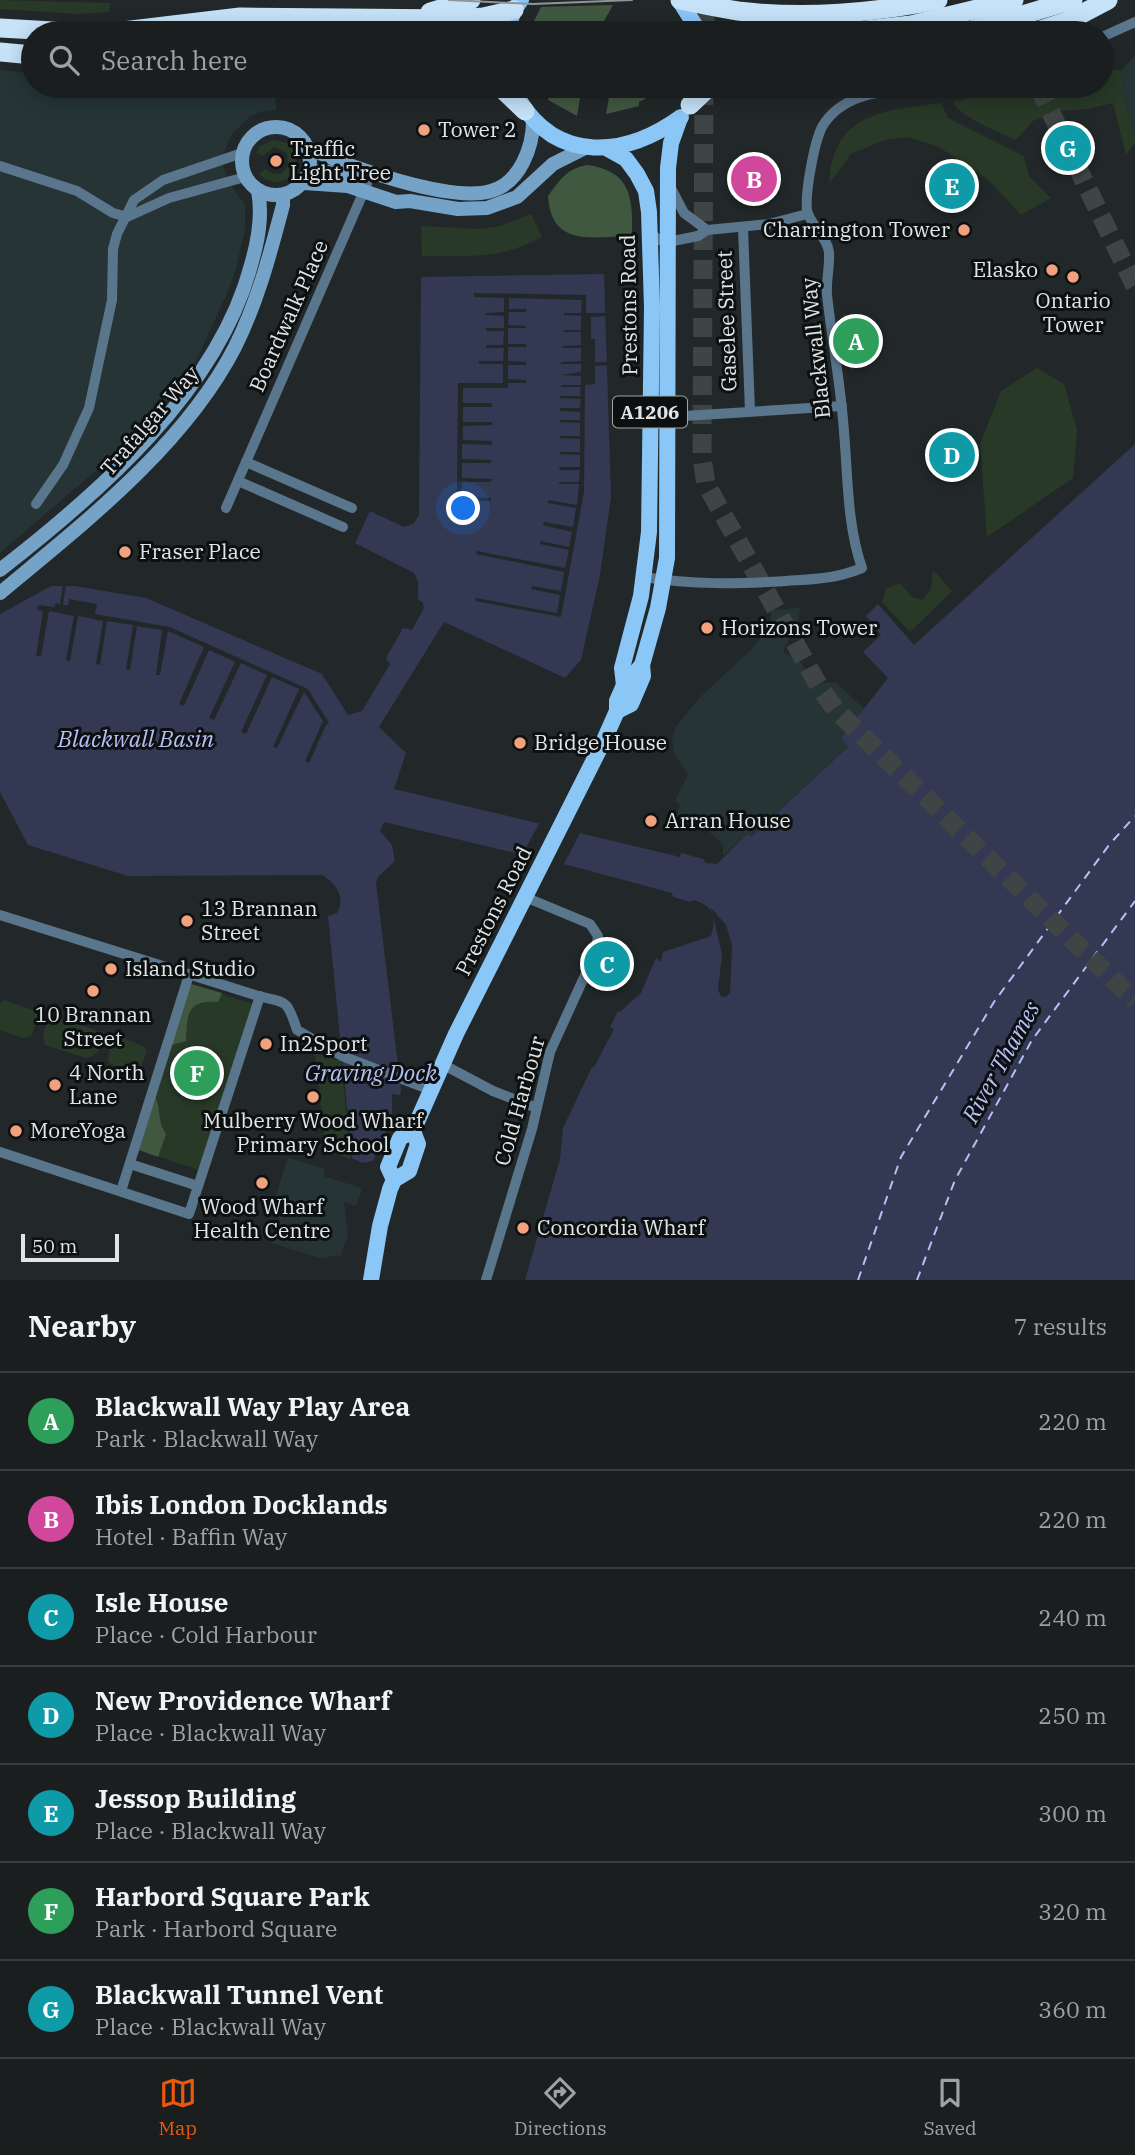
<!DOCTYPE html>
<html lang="en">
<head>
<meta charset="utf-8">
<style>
	:root { --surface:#1a1e1f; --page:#272b2c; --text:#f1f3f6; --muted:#9fa2a4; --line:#383c3d; --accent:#ea580c }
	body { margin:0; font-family:"IBM Plex Serif",serif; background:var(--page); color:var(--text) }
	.scale { position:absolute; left:21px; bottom:18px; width:98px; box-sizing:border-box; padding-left:7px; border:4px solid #e1e5e6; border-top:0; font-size:19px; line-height:24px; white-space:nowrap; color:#e1e5e6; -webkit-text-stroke:5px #0d1011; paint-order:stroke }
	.you { position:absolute; left:464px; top:509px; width:24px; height:24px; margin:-18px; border:5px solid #fff; border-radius:50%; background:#1a73e8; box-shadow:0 0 0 10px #1a73e833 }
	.badge { display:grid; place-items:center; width:46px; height:46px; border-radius:50%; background:var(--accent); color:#fff; font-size:23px; font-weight:700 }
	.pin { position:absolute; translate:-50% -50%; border:4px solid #fff; box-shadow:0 2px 7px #0006 }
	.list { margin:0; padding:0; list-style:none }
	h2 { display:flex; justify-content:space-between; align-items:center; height:91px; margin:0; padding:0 28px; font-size:30px }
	h2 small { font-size:23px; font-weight:400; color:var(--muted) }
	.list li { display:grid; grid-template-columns:46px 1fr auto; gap:21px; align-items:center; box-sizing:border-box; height:98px; padding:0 28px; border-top:2px solid var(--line) }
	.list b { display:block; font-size:26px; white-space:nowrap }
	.list p { margin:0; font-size:23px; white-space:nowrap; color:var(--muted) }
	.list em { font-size:23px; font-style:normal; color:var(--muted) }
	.icon { flex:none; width:38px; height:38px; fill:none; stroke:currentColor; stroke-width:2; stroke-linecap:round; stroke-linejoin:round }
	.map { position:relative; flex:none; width:1135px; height:1280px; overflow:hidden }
	.search { position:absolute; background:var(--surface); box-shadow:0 4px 18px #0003; left:21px; right:21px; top:21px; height:77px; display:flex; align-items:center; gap:18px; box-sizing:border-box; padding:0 24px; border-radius:38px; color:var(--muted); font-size:26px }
	.sheet { height:777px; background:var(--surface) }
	nav { display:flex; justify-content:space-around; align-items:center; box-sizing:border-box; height:98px; border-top:2px solid var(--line); background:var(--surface); font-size:19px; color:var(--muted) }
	nav a { display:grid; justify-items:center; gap:4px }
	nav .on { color:var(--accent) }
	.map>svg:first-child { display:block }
	.built { fill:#263436 }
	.green { fill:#283927 }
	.forest { fill:#415840 }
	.water { fill:#333853 }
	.pier { fill:#222829 }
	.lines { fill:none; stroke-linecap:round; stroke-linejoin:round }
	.ferry { stroke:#b5c0f6; stroke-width:2; stroke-dasharray:9 7; stroke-linecap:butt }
	.highway-tunnel { stroke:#3f4445; stroke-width:19; stroke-dasharray:19 10; stroke-linecap:butt }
	.street { stroke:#5a768d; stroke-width:10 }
	.secondary { stroke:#75a3c8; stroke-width:14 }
	.primary { stroke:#8ac6f6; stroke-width:16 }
	.highway { stroke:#c6e2f8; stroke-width:19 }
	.tram { stroke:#8f9495; stroke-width:2 }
	.poi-dot { fill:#f2a17e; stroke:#0d1011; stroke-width:2.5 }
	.labels { text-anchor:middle; stroke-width:6; stroke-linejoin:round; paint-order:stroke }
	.shield { fill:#0d1011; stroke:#a1a5a6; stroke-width:2 }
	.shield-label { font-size:19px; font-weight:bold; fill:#e1e5e6 }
	.poi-label { font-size:21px; fill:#e1e5e6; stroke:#0d1011; text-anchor:start }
	.street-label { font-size:21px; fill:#e1e5e6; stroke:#0d1011 }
	.water-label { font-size:23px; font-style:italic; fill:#b5c0f6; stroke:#0d1011 }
</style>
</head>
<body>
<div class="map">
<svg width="1135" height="1280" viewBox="0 0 1135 1280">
	<rect width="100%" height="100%" fill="#222829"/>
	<g class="built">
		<path d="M1135,55v79l-13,-42v-22z"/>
		<path d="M0,70l33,3v13l242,2 1,22 -16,2 -10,4 -17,17 -6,10 -4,13 1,14 5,13 16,22v24l-9,40 -8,22 -32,70 -18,27 -71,73 -107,92z"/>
		<path d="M800,608l-2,16 -15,27 18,12 15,22 11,-3 10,1 28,27 -24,28 7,9 -98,90 -3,-3 -24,22v-11l-22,-21 -25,-7 4,-12 -5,-4 13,-26 -14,-22 -2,-14 3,-11 23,-29 56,-52 17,-24v-13z"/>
		<path d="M288,1158l37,11 -2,7 39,12 -6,18 -12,-4 4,33 -7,20 -21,3 -48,-15 8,-23 -7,-7 -1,-6z"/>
	</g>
	<g class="green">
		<path d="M0,0l110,3 -1,9 -31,2 -78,-5z"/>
		<path d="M1102,69l20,1v22l13,42v9l-9,12 -13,-52 -26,6 -26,2 -27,9 -18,20c-16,-8 -55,-22 -63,-38l67,-16h82z"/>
		<path d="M941,103l7,15 76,38 5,20 22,22 -30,17 -32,-35 -50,-33 -31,-10 -23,3 -34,14 -22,30c4,-72 54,-73 112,-81z"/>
		<path d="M273,140l14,3c25,23 -4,54 -28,31l6,-5 8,5 9,-1 6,-7 -1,-13 -13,-6 -11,9 -7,-3 4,-7z"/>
		<path d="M531,214l11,23c-42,23 -74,19 -120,19l-1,-30 59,3 20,-3z"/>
		<path d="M843,312c22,19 32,36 8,59z"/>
		<path d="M1037,368l27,16 13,46 -4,48 -86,59 -7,-93 21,-53z"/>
		<path d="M933,570l19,21 -42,41 -28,-30 4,-13 14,-6 12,14 11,3 8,-11z"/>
		<path d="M191,984l62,20 -54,166 -60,-20z"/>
		<path d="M4,1000l32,11 2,7 -7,19 -8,1 -23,-8v-26z"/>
		<path d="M56,1017l39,13c12,8 5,27 -9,28l-41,-13 -2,-11 4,-12z"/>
		<path d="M121,1037l24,10 2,5 -8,19h-6l-23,-7 -2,-4 3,-18z"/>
		<path d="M315,1053l26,8 10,98 -25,-8z"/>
	</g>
	<g class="forest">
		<path d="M613,5l-9,16h-70l7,-14z"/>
		<path d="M550,86h32l-5,30 -29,-16z"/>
		<path d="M611,86h50l-3,5 -13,4v4l-6,3v4l-33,8z"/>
		<path d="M587,165c44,6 46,32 45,71 -37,0 -81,13 -84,-40 12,-16 18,-27 39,-31z"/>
		<path d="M191,984l31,9 -4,9c-32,-3 -31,14 -32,39l-15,4z"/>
		<path d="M155,1097c7,12 1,22 11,37l-8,23 -19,-7z"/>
	</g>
	<path class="water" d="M604,274l7,223 -11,78 -19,85 -16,18 -121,-56 -65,105 27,26 -12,36 286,68 1,-4 22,6 3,4 11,1 30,-30 4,3 97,-90 -7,-9 47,-60 -25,-26 18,-17 -15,-19 12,-12 36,41 221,-201v836h-610l35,-121 3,-31 29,-61h2l20,-38 -4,-2 8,-16 2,1 21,-19 15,-35 5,4 2,-10 48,-16c6,-20 2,-30 -17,-36l-4,2 -17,-5 -1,-4 -93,-25 -195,-46 -4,9 12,14 3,16 -17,16 -2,6 25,207 -1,5 -8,-1v24l-19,43 -11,2 -10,-5 -24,-242 9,-3c9,-15 -1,-30 -15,-38l-194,1 -100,-31 -28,-53v-178l51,-28h24l71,12 176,76 26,41 14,-4 28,-47 -4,-6 17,-30 9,2 12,-22 -1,-5 -5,-4v-17l-4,-9 -59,-30 15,-32 34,16 9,-3 6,-9 2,-238z"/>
	<g class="pier">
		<path d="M474,293l112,2v18h22v3l-17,1v22h4v23h15v3l-15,1v18l-10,1 -1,107 -23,125 -86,-16 1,-3 81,15 3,-18 -29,-6 1,-3 29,5 3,-19 -88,-18 1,-3 88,17 4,-18 -29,-6 1,-3 28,6 3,-15 -29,-7 1,-3 29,5 3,-19 -28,-5v-3l29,5 2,-21h-20v-2h20l1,-12h-20l-1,-3h21v-12l-20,-1v-2h20v-13l-20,-1v-2h20v-13l-20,-1v-2h20v-8l-20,-1v-3h20l1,-9 -21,-1v-2h21l-1,-9h-19v-2h20v-9l-21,-1 21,-3v-8h-20v-2l20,-1v-13h-18v-2l18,-1v-13h-17v-2h17v-14l-17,-1v-2h17l1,-13 -73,-2v11h17v3h-17l-1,13 18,1v2h-18v16h18v3h-18v14l18,1v3h-18v14l18,1v3h-18v5h-45v15h29v4h-29v15h29v3l-29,1v14l29,1v4l-30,-1v15l29,1v3h-29v15l30,1 -1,3h-29l-1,15 30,1v3h-34l1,-118h45v-19h-24v-3h24l1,-13h-18v-3h17l1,-14h-18v-3h18v-12l-18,-1v-2l18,-1v-14l-30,-1z"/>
		<path d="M63,584h3l-3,21h5l1,-6 28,5 -2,10 75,13 138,62 21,34 -3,2 -17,38 -4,-2 18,-40 -19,-29 -27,56 -4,-1 26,-58 -27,-12 -26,57 -5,-2 26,-57 -26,-12 -27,57 -5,-2 26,-56 -26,-12 -25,56 -5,-2 25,-57 -36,-16 -8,44h-4l6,-45 -25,-4 -7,44h-4l7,-45 -14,-2 -12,-2 -7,44 -4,-1 7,-43 -25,-5 -8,45 -4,-1 8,-44 -25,-5 -8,45h-5l7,-45 -6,-1 1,-5 16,2 2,-4 4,1z"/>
		<path d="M540,822l42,7 -20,39 -40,-13z"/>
		<path d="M711,908l15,17 6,20 -2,48 -4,4 -5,-1 -3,-6 4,-36z"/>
	</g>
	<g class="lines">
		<g class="ferry">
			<path d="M858,1280l43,-123 93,-155 115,-157 26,-29"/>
			<path d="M917,1280l38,-100 77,-140 103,-139"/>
		</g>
		<g class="highway-tunnel">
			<path d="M705,33v-33"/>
			<path d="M704,86l-2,372 4,26 114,204 16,22 299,291"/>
			<path d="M1038,86l97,200"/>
		</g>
		<g class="street">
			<path d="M1102,37l33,-15"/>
			<path d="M0,166l77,25 36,22 14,4 42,-19 76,-21"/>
			<path d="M671,188l13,25 23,17"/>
			<path d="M743,228l7,183"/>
			<path d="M649,232l10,8 14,1 25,-5 9,-6 62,-6 38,-10"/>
			<path d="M685,416l157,-10"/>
			<path d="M246,462l106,46"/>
			<path d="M238,481l105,46"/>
			<path d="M36,504l27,-39 26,-57 23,-108 1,-51 4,-15 17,-34 29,-20 79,-27"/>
			<path d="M226,508l141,-324"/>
			<path d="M644,577c48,8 94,7 142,4 29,-2 49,-2 76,-13 -15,-43 -14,-91 -18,-136 -3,-46 -12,-92 -17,-137 -1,-15 3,-29 2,-43 -2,-16 -20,-28 -22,-42 -2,-17 7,-67 15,-83 22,-38 72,-36 110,-41"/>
			<path d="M0,915l255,80c31,9 31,1 42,35l45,26 89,34"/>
			<path d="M442,1064l51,27 44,17"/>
			<path d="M0,1152l189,62 71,-218"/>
			<path d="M130,1164l68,22"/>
			<path d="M121,1191l68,-216"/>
			<path d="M486,1280l46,-151 18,-77 46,-101 2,-15 -8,-12 -65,-27"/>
		</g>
		<g class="secondary">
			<circle cx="276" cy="161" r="34"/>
			<path d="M308,148c39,18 142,55 183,43 29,-8 42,-44 42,-70"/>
			<path d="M310,171l20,1 27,8"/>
			<path d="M304,183l44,3 48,16 14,-1 48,8 29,-1 30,-11 36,-33 32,-16"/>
			<path d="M0,570c99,-77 218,-180 251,-305 7,-24 12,-49 7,-74"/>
			<path d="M0,593c84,-70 184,-147 235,-246 23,-46 35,-93 48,-142v-9"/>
		</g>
		<g class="primary">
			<path d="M679,0l21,33"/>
			<path d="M506,33l8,-23 7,-10"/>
			<path d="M519,100c39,64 107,57 162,17"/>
			<path d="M608,149l18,10 11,15 9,17 3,21 3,95 -3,225 -8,64 -19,72 2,17"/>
			<path d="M617,711l14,-7 12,-28 -1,-11 16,-57 9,-50 1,-390 3,-25 9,-25"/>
			<path d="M394,1180l-6,-13 12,-29 13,-7 43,-97 149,-296 12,-27v-10l7,-16 18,-20"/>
			<path d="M371,1280l9,-54 10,-37 4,-9 15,-9 9,-27 -5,-13"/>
		</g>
		<g class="highway">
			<path d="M680,0c19,4 39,8 58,11 67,8 135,2 200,-11"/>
			<path d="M430,12l41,-12"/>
			<path d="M0,28l89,5"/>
			<path d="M106,33l134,-16 220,2 23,-2 31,-7"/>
			<path d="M839,33l72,-8 103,-25"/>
			<path d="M961,33l112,-33"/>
			<path d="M1031,33l37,-12 40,-21"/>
			<path d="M0,52l33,3"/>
			<path d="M499,86l26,25"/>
			<path d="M690,105l20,-19"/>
		</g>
		<path class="tram" d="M449,0l84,4 99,-4"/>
	</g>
	<g class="poi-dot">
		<circle cx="424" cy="130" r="7"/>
		<circle cx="276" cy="161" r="7"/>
		<circle cx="964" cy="230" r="7"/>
		<circle cx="1052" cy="270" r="7"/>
		<circle cx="1073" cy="277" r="7"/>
		<circle cx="125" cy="552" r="7"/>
		<circle cx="707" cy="628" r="7"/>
		<circle cx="520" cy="743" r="7"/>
		<circle cx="651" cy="821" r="7"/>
		<circle cx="187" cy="921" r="7"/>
		<circle cx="111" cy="969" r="7"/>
		<circle cx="93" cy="991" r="7"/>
		<circle cx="266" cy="1044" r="7"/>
		<circle cx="55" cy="1085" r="7"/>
		<circle cx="313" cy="1097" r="7"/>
		<circle cx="16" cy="1131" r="7"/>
		<circle cx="262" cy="1183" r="7"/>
		<circle cx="523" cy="1228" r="7"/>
	</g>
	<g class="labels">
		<rect class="shield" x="613" y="396.5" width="74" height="31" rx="5"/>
		<g class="shield-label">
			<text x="650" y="419">A1206</text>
		</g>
		<g class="poi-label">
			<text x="438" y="137">Tower 2</text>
			<text x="290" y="156">Traffic<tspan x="290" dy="24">Light Tree</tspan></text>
			<text x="950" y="237" text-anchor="end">Charrington Tower</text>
			<text x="1038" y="277" text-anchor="end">Elasko</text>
			<text x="1073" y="308" text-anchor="middle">Ontario<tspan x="1073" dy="24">Tower</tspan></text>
			<text x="139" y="559">Fraser Place</text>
			<text x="721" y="635">Horizons Tower</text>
			<text x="534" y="750">Bridge House</text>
			<text x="665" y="828">Arran House</text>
			<text x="201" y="916">13 Brannan<tspan x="201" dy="24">Street</tspan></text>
			<text x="125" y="976">Island Studio</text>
			<text x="93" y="1022" text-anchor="middle">10 Brannan<tspan x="93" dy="24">Street</tspan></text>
			<text x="280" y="1051">In2Sport</text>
			<text x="69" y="1080">4 North<tspan x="69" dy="24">Lane</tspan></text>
			<text x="313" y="1128" text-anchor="middle">Mulberry Wood Wharf<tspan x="313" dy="24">Primary School</tspan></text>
			<text x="30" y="1138">MoreYoga</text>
			<text x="262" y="1214" text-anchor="middle">Wood Wharf<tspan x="262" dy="24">Health Centre</tspan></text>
			<text x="537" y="1235">Concordia Wharf</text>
		</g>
		<g class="street-label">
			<text transform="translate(629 305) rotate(-91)" y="7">Prestons Road</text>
			<text transform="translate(289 316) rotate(-66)" y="7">Boardwalk Place</text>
			<text transform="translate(727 321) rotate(-92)" y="7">Gaselee Street</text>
			<text transform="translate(816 348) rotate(-96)" y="7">Blackwall Way</text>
			<text transform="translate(150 421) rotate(-49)" y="7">Trafalgar Way</text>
			<text transform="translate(494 911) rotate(-63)" y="7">Prestons Road</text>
			<text transform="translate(520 1101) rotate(-74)" y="7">Cold Harbour</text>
		</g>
		<g class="water-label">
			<text x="136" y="747">Blackwall Basin</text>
			<text transform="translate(1001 1062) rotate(-61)" y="8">River Thames</text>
			<text x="371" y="1081">Graving Dock</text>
		</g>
	</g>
</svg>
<div class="scale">50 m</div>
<div class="you"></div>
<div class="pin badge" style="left:856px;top:341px;background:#2e9e5b">A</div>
<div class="pin badge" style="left:754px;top:179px;background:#d1479c">B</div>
<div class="pin badge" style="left:607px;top:964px;background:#0f9aa8">C</div>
<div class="pin badge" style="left:952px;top:455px;background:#0f9aa8">D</div>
<div class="pin badge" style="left:952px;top:186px;background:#0f9aa8">E</div>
<div class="pin badge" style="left:197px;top:1073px;background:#2e9e5b">F</div>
<div class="pin badge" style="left:1068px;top:148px;background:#0f9aa8">G</div>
<div class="search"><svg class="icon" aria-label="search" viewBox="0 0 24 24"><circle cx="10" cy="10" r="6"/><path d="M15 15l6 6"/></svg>Search here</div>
</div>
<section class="sheet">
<h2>Nearby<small>7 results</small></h2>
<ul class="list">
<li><span class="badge" style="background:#2e9e5b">A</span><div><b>Blackwall Way Play Area</b><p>Park · Blackwall Way</p></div><em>220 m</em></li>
<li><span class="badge" style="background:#d1479c">B</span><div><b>Ibis London Docklands</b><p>Hotel · Baffin Way</p></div><em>220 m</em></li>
<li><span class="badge" style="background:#0f9aa8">C</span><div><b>Isle House</b><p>Place · Cold Harbour</p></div><em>240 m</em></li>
<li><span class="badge" style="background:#0f9aa8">D</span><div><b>New Providence Wharf</b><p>Place · Blackwall Way</p></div><em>250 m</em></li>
<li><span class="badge" style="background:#0f9aa8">E</span><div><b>Jessop Building</b><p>Place · Blackwall Way</p></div><em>300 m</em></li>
<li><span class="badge" style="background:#2e9e5b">F</span><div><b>Harbord Square Park</b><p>Park · Harbord Square</p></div><em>320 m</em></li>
<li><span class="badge" style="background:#0f9aa8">G</span><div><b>Blackwall Tunnel Vent</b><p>Place · Blackwall Way</p></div><em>360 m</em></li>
</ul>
</section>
<nav>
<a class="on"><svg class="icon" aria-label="map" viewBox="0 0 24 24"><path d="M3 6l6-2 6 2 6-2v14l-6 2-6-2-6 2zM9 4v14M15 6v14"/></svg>Map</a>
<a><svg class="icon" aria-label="directions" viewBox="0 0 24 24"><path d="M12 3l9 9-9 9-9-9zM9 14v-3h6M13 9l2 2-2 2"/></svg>Directions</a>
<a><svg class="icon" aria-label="saved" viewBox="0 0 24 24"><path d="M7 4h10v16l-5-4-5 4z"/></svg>Saved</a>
</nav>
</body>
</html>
